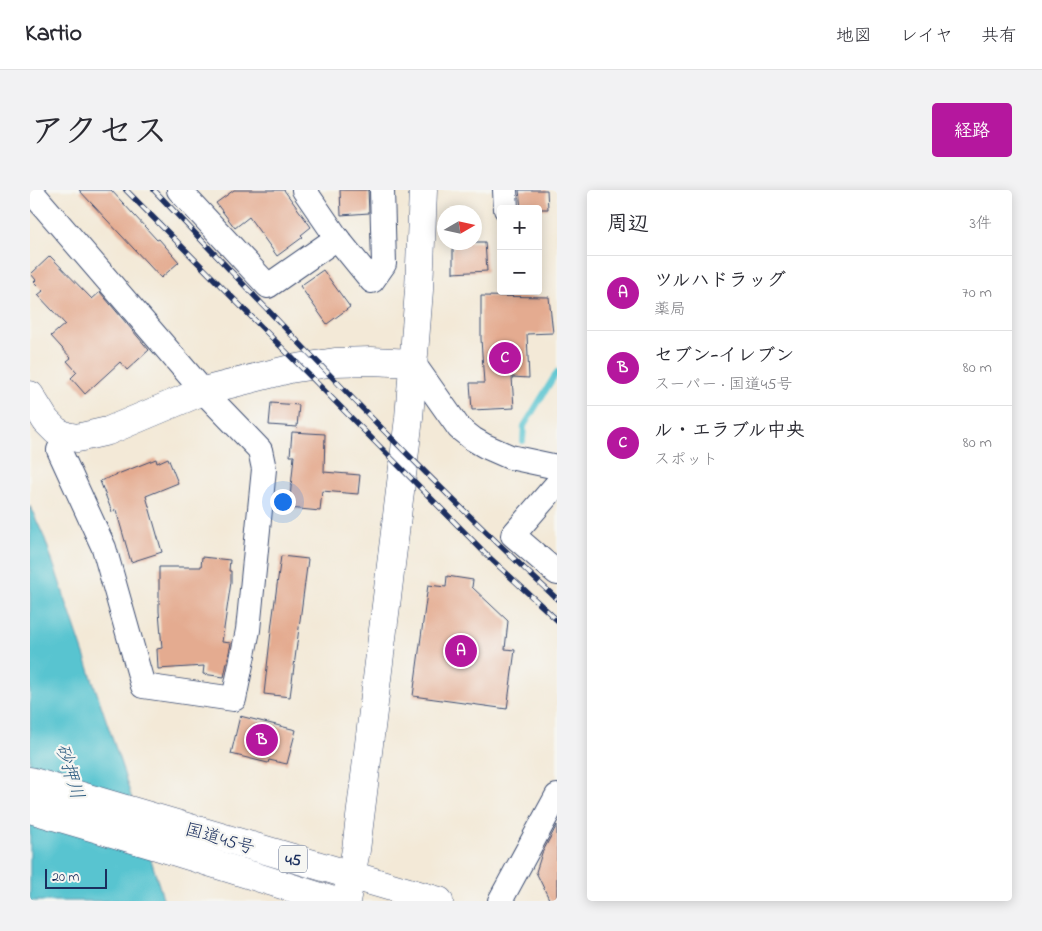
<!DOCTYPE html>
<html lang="ja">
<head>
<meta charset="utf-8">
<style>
	:root { --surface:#fff; --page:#f2f2f3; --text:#2b2b33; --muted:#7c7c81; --line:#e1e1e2; --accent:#b5179e }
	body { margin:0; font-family:"Indie Flower","Klee One",sans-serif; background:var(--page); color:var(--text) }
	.controls { position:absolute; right:15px; top:15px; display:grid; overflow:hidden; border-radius:5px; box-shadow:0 2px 12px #0003 }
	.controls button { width:45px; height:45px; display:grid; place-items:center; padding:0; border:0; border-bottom:1px solid var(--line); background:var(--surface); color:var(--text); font:25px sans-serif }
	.compass { position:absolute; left:407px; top:15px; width:45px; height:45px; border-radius:50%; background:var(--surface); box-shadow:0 2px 12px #0003; rotate:81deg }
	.scale { position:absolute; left:15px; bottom:12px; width:62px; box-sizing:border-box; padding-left:5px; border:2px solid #1b2f5e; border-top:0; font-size:14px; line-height:18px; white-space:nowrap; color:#1b2f5e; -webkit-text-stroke:4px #f6f6f2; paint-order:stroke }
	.you { position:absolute; left:252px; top:311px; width:18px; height:18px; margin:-12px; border:4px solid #fff; border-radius:50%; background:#1a73e8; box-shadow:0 0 0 8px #1a73e833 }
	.badge { display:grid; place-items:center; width:32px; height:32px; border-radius:50%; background:var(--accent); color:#fff; font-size:16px; font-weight:700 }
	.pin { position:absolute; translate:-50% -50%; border:2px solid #fff; box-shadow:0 1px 5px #0006 }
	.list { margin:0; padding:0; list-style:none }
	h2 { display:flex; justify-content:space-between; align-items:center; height:65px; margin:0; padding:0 20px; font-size:21px }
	h2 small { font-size:16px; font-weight:400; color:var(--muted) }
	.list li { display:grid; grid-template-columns:32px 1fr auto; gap:15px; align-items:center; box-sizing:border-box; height:75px; padding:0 20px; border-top:1px solid var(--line) }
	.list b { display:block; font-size:19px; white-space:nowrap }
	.list p { margin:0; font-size:16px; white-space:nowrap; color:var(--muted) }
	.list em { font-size:16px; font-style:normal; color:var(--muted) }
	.map { position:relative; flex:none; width:527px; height:711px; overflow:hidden; border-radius:5px }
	header { display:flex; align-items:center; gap:30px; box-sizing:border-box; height:70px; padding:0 25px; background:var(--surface); border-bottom:1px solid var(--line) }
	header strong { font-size:24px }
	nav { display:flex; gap:28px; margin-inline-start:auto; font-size:18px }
	.intro { display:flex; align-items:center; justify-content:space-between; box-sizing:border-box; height:120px; padding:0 30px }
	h1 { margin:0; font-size:35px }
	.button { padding:12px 22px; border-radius:5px; background:var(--accent); color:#fff; font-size:18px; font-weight:700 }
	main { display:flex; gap:30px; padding:0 30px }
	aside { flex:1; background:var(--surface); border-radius:5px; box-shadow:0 2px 12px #0003 }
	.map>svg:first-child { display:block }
	.water { fill:#58c4d0; stroke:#3a7a97 }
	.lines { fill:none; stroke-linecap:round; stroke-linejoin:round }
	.stream { stroke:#58c4d0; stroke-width:6 }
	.building { fill:#e4ab90 }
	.minor-casing { stroke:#3b4b70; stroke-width:26 }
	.tertiary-casing { stroke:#3b4b70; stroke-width:29 }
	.trunk-casing { stroke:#3b4b70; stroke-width:29 }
	.minor { stroke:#fff; stroke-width:24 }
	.tertiary { stroke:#fff; stroke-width:28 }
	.trunk { stroke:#fff; stroke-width:28 }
	.rail-casing { stroke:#1b2f5e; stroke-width:5.5 }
	.rail { stroke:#f6f6f2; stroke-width:4; stroke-dasharray:11; stroke-linecap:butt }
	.labels { text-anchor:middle; stroke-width:4.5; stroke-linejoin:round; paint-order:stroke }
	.shield { fill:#f6f6f2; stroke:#5d6b8a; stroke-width:1 }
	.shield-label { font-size:16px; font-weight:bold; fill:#1b2f5e }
	.street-label { font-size:18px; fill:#1b2f5e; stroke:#f6f6f2 }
	.water-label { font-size:19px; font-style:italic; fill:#2d5c80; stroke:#f6f6f2 }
</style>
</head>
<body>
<header>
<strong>Kartio</strong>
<nav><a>地図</a><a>レイヤ</a><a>共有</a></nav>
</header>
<div class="intro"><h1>アクセス</h1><a class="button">経路</a></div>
<main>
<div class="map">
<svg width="527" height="711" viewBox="0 0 527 711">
	<rect width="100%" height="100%" fill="#f6f6f2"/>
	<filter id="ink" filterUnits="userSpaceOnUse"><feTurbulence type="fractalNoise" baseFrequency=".02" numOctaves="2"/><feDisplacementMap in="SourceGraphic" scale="10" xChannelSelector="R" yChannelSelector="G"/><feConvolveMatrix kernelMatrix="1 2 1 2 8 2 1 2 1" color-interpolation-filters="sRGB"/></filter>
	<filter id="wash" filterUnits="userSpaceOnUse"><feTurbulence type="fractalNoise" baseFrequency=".0096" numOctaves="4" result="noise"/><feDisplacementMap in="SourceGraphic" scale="20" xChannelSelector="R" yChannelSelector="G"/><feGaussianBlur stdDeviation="1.12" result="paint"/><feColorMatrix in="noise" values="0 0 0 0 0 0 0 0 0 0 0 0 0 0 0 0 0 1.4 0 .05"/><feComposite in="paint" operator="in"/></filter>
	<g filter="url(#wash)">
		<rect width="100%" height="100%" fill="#f3e9d7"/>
		<path class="water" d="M0,316l15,33 76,225 43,137h-134z"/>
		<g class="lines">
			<path class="stream" d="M493,251l1,-15 33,-54"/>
		</g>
		<g id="blocks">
			<g class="building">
				<path d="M49,0h32l46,50 2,-1 20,23 -18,16z"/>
				<path d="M204,0h50l27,37 -10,8 2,2 -26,19 -28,-39 -14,11 -19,-25z"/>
				<path d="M310,0h28l1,23 -28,2z"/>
				<path d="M489,0h28l1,19h-27z"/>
				<path d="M423,52h32l2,29 -34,2z"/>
				<path d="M20,66l42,43 8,-7 49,58 -22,20 -7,-8 -35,32 -14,-16 6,-6 -10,-11 4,-3 -20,-22 14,-12 -27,-29 5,-4 -9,-9 2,-2 -5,-6z"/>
				<path d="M293,80l27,37 -23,17 -27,-38z"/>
				<path d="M451,106l68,1 4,36 -26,1 2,44 -17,-1 2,31 -42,2 -2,-27h14l-3,-44z"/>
				<path d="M241,213l28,2 -2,22 -28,-2z"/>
				<path d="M262,242l33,2 -1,38 36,3 -2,19 -36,-3 -2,20 -31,-3 5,-52h-4z"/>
				<path d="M138,268l10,25 -32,13 16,56 -31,10 -15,-52 -4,2 -12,-31 56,-22 1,4z"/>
				<path d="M251,366l27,3 -18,138 -26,-3 8,-72z"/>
				<path d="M172,367l28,3 -1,11h2v11l-9,60 9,1 -7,34 -21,-3 1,-8 -46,3 -1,-20 5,-1 -3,-37v-44h42z"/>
				<path d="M417,386l26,4 -1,7 36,34 -3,28 10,1 -8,59 -94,-13 15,-111 18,2z"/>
				<path d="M210,526l56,14 -9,34 -18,-4 -1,3 -37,-9z"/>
				<path d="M527,635v76h-7l-14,-29 6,-19z"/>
			</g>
		</g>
	</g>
	<g filter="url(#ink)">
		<use href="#blocks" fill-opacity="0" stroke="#3b4b70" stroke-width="1"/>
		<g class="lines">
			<defs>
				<g id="minor">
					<path d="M0,0l173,201 57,59 4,19 -16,161 -14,69 -91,-13 -39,-138 -45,-98 7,-14"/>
					<path d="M149,0l89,96 69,-48"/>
					<path d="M274,0l33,48 35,43 12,-17 -2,-74"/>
					<path d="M475,0l1,19"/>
					<path d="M383,173l46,65 14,11 12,7 25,11 47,10"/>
					<path d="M527,294l-44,51 44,38"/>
					<path d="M470,711l57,-105"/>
				</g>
				<g id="tertiary">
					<path d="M0,205l16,26 10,10 10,5 11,2 31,-7 95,-40 87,-22 45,-7 36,-1 42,2"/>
					<path d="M316,711l10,-51 53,-432 10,-128 4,-100"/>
				</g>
				<g id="trunk">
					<path d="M0,591l409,120"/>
					<path d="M0,619l127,37 177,55"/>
				</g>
			</defs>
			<use href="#minor" class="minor-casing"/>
			<use href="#tertiary" class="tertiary-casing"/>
			<use href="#trunk" class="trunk-casing"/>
			<use href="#minor" class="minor"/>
			<use href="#tertiary" class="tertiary"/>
			<use href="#trunk" class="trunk"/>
			<defs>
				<g id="rail">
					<path d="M96,0l364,368 67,62"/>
					<path d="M124,0c132,139 262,279 403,409"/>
				</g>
			</defs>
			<use href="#rail" class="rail-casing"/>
			<use href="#rail" class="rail"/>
		</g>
	</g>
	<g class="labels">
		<rect class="shield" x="249" y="655.5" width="28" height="27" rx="4"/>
		<g class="shield-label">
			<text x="263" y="675">45</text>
		</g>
		<g class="street-label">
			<text transform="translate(190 648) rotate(16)" y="6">国道45号</text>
		</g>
		<g class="water-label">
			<text transform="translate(41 581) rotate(73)" y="7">砂押川</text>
		</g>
	</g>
</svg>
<div class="controls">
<button>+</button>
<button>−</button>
</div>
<svg class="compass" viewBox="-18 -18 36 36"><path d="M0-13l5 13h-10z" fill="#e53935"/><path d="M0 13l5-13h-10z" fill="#7c7c81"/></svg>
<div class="scale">20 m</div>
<div class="you"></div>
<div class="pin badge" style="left:431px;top:461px">A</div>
<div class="pin badge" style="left:232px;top:550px">B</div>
<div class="pin badge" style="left:475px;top:168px">C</div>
</div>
<aside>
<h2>周辺<small>3件</small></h2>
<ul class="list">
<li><span class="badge">A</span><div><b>ツルハドラッグ</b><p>薬局</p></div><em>70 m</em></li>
<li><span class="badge">B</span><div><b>セブン-イレブン</b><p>スーパー · 国道45号</p></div><em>80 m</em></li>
<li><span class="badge">C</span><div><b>ル・エラブル中央</b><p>スポット</p></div><em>80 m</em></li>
</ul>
</aside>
</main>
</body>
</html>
